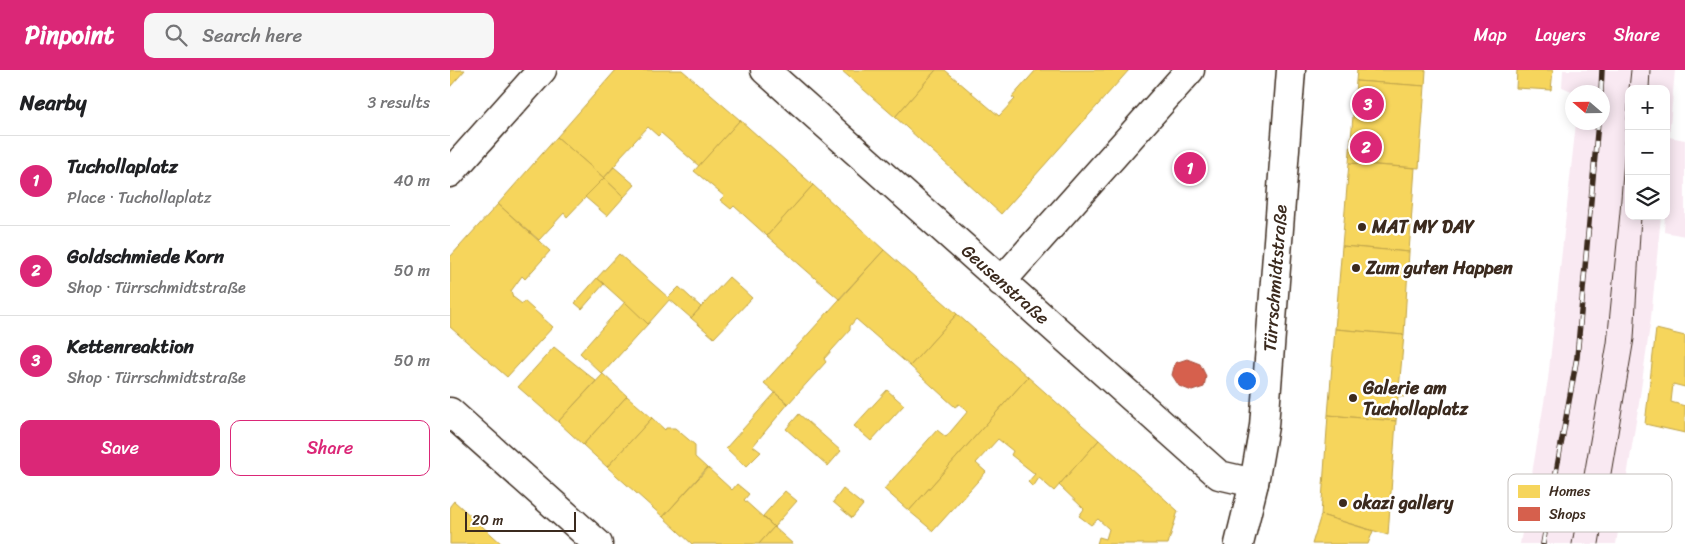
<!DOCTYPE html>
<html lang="en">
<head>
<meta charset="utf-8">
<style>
	:root { --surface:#fff; --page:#f6f6f6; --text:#202124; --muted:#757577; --line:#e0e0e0; --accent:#db2777 }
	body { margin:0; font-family:Sriracha,sans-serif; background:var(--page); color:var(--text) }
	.controls { position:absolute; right:15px; top:15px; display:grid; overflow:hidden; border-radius:10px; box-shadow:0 2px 12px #0003 }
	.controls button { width:45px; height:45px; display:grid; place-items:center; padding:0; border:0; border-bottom:1px solid var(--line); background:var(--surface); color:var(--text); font:25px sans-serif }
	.compass { position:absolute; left:1115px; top:15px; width:45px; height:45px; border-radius:50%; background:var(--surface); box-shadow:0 2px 12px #0003; rotate:290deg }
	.scale { position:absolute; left:15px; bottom:12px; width:111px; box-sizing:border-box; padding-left:5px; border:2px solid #3b2a1e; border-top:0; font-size:14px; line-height:18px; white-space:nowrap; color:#3b2a1e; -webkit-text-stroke:4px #fff; paint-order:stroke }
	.you { position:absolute; left:796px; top:310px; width:18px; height:18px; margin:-12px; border:4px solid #fff; border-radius:50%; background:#1a73e8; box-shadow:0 0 0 8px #1a73e833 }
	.badge { display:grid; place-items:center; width:32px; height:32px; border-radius:50%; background:var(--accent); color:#fff; font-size:16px; font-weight:700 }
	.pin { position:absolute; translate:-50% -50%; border:2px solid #fff; box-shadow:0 1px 5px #0006 }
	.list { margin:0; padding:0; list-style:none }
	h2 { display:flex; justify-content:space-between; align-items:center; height:65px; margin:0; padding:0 20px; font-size:21px }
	h2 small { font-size:16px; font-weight:400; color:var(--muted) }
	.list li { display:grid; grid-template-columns:32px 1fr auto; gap:15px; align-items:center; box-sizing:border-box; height:90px; padding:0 20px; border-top:1px solid var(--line) }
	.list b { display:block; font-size:19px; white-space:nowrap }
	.list p { margin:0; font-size:16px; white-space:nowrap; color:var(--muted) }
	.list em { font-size:16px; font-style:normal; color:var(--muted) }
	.actions { display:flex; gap:10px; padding:15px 20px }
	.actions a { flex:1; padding:11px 0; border:1px solid var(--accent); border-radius:10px; text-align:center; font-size:18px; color:var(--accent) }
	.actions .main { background:var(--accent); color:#fff }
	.icon { flex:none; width:28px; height:28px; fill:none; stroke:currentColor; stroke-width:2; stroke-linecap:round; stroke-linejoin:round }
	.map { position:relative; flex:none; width:1235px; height:474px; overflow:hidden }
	header { display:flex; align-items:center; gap:30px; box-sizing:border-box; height:70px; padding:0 25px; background:var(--accent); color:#fff }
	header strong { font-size:24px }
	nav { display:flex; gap:28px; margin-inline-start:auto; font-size:18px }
	.search { width:350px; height:45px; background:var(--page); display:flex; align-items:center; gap:12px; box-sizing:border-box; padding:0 18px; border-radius:10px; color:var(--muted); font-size:19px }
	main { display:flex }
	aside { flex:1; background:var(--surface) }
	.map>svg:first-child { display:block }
	.built { fill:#f9e9f2 }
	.homes { fill:#f6d55c; stroke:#bea249 }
	.shops { fill:#d6604d; stroke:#a8503f }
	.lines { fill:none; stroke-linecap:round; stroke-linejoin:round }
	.minor-casing { stroke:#3b2a1e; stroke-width:31 }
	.minor { stroke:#fff; stroke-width:28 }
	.tram { stroke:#3b2a1e; stroke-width:1 }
	.rail-casing { stroke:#3b2a1e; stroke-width:5.5 }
	.rail { stroke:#fff; stroke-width:4; stroke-dasharray:11; stroke-linecap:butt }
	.poi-dot { fill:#3b2a1e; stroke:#fff; stroke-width:2 }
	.labels { text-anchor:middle; stroke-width:5; stroke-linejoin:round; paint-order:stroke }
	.poi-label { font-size:18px; font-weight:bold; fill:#3b2a1e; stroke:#fff; text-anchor:start }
	.street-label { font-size:18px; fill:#3b2a1e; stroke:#fff }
	.key { fill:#fff; stroke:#c4bfbc; stroke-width:1 }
	.key-label { font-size:14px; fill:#3b2a1e }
</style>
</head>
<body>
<header>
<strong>Pinpoint</strong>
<div class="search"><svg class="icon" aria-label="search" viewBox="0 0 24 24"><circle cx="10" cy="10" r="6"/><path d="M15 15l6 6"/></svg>Search here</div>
<nav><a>Map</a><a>Layers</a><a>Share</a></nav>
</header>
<main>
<aside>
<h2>Nearby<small>3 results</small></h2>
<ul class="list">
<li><span class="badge">1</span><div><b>Tuchollaplatz</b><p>Place · Tuchollaplatz</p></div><em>40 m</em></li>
<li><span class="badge">2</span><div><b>Goldschmiede Korn</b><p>Shop · Türrschmidtstraße</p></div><em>50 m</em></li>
<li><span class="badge">3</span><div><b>Kettenreaktion</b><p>Shop · Türrschmidtstraße</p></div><em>50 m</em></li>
</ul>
<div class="actions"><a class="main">Save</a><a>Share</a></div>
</aside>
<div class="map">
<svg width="1235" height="474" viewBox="0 0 1235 474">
	<rect width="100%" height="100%" fill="#fff"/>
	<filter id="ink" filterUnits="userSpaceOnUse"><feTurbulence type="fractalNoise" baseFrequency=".02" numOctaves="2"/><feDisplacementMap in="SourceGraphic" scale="10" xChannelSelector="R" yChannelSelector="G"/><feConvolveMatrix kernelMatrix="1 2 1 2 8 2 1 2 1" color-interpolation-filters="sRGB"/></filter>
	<g filter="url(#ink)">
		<path class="built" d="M1113,0h112l-6,67 16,3v96l-21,-4 1,-16h1l3,-75 -3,24v-76h-37v127h32l-10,102 -12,85 -23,141h-96l28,-165 28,-256 26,-1v-30h-28l-12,-5z"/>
		<g class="homes">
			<path d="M0,0h15l-15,17z"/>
			<path d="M166,0h66l58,50 -41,46 -38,-33 -3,3 -10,-9 -28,30 1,1 -17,20 -47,-41z"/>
			<path d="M391,0h95l-41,47z"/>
			<path d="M486,0h9l54,46 16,-17 -3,-2 24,-27h93l-128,144 -106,-97z"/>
			<path d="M907,0h69l-1,16 -69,-5z"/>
			<path d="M1067,0h36l-2,20 -35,-2z"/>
			<path d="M906,11l69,5 -6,82 -70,-5z"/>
			<path d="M290,50l73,65 -46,51 -33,-30 -3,3 -11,-9 4,-4 -30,-25z"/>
			<path d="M107,67l47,41 -37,39 -3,-4 -25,27 -41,-36z"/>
			<path d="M899,93l66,5 -6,84 -67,-6z"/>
			<path d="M164,97l21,18 -11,12 -20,-19z"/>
			<path d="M154,108l20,19 -17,19 -22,-19z"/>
			<path d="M363,115l71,65 -45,49 -72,-63z"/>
			<path d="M48,134l52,47 -25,28 -3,-3 -11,15 2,6 9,7 2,-3 29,26 -46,50 -57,-50v-70z"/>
			<path d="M892,176l67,6 -5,83 -69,-6z"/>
			<path d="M434,180l73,64 -47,52 -54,-47 -6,7v4l-26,29 2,3 -38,42 -24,-21z"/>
			<path d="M169,184l51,45 -22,25 -51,-46z"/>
			<path d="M279,207l23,21 -38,40 -23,-20z"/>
			<path d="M147,208l7,6 -22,25 -7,-6z"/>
			<path d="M229,217l22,20 -10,11 -23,-20z"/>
			<path d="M175,232l23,22 -46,50 -22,-21z"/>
			<path d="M507,244l71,63 -119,134 -25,-22 53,-59 9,7 22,-26 -9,-7 -4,3 -45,-41z"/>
			<path d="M885,259l69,6 -5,54h6l-1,8 -6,-1 -2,25 -68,-6z"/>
			<path d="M1206,259l29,7v51l-12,-3 -2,18 14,4v27l-40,-9z"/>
			<path d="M104,277l42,34 -38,41 -40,-35z"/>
			<path d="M153,304l24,22 -44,49 -25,-23z"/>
			<path d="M578,307l71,63 -45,51 -15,-13 -6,9 -5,-5 7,-8 -24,-19 2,-4 -15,-12 -22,24 10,9 -53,59 -24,-20z"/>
			<path d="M437,320l17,15 -33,36 -17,-15z"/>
			<path d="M325,323l13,11 -35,42 8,6 -15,15 -20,-19z"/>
			<path d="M177,326l25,22 -45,49 -24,-22z"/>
			<path d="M349,344l42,37 -13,15 -42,-37z"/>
			<path d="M878,345l68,6 -8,114 -67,-20z"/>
			<path d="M202,348l13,12 1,-2h9l20,17v12l12,11 -44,49 -56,-50z"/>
			<path d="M649,370l79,71 -10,33h-71l2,-7 7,2 3,-10 -11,-10 -7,6 -12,-9 5,-7 -25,-24z"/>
			<path d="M258,398l24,22 5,-6 12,10 -5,6 30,27 -15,17h-67l-29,-27z"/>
			<path d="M393,419l20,16 -11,13 -19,-16z"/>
			<path d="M335,421l12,10 -23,26 -11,-11z"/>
			<path d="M4,431l48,43h-52v-38z"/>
			<path d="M871,445l52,16 -5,13h-56z"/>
			<path d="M324,457l19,17h-34z"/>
		</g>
		<path class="shops" d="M737,289l13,5 6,12 -2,11 -12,4 -13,-5 -7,-11 3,-12z"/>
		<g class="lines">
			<defs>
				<g id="minor">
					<path id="s1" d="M315,0l454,405 35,8"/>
					<path d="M0,103l92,-103"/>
					<path d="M551,212l189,-212"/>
					<path d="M0,342l148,132"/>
					<path id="s2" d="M789,474l15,-61 10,-57 27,-356"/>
				</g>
			</defs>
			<use href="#minor" class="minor-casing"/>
			<use href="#minor" class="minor"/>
			<g class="tram">
				<path d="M1179,19l2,-19"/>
				<path d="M1199,19l1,-19"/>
				<path d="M1122,474l35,-201 13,-131 9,-118"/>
				<path d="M1149,474l35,-205 7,-123"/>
			</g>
			<defs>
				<g id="rail">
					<path d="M1151,22l1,-22"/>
					<path d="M1093,474l34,-187 21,-235"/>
				</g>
			</defs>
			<use href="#rail" class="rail-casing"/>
			<use href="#rail" class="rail"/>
		</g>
	</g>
	<g class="poi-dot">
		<circle cx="912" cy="157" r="5"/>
		<circle cx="906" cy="198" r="5"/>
		<circle cx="903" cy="328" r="5"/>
		<circle cx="893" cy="433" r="5"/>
	</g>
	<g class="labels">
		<g class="poi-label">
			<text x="922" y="163">MAT MY DAY</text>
			<text x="916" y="204">Zum guten Happen</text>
			<text x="913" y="324">Galerie am<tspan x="913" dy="21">Tuchollaplatz</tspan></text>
			<text x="903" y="439">okazi gallery</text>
		</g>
		<g class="street-label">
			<text dy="6" stroke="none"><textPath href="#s2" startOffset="269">Türrschmidtstraße</textPath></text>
			<text dy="6" stroke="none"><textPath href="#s1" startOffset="322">Geusenstraße</textPath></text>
		</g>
	</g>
	<rect x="1058" y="404" width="164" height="58" rx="8" class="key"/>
	<rect x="1068" y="415" width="22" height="13" fill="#f6d55c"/>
	<rect x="1068" y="437" width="22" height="14" fill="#d6604d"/>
	<g class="key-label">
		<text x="1099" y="426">Homes</text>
		<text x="1099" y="449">Shops</text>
	</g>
</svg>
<div class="controls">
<button>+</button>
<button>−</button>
<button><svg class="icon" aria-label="layers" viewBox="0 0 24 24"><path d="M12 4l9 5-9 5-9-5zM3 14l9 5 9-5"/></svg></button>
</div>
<svg class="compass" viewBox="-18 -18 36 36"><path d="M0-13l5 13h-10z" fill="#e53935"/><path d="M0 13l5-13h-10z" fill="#757577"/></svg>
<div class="scale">20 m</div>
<div class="you"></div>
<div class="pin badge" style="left:740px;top:98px">1</div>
<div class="pin badge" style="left:916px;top:77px">2</div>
<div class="pin badge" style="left:918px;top:34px">3</div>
</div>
</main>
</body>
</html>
